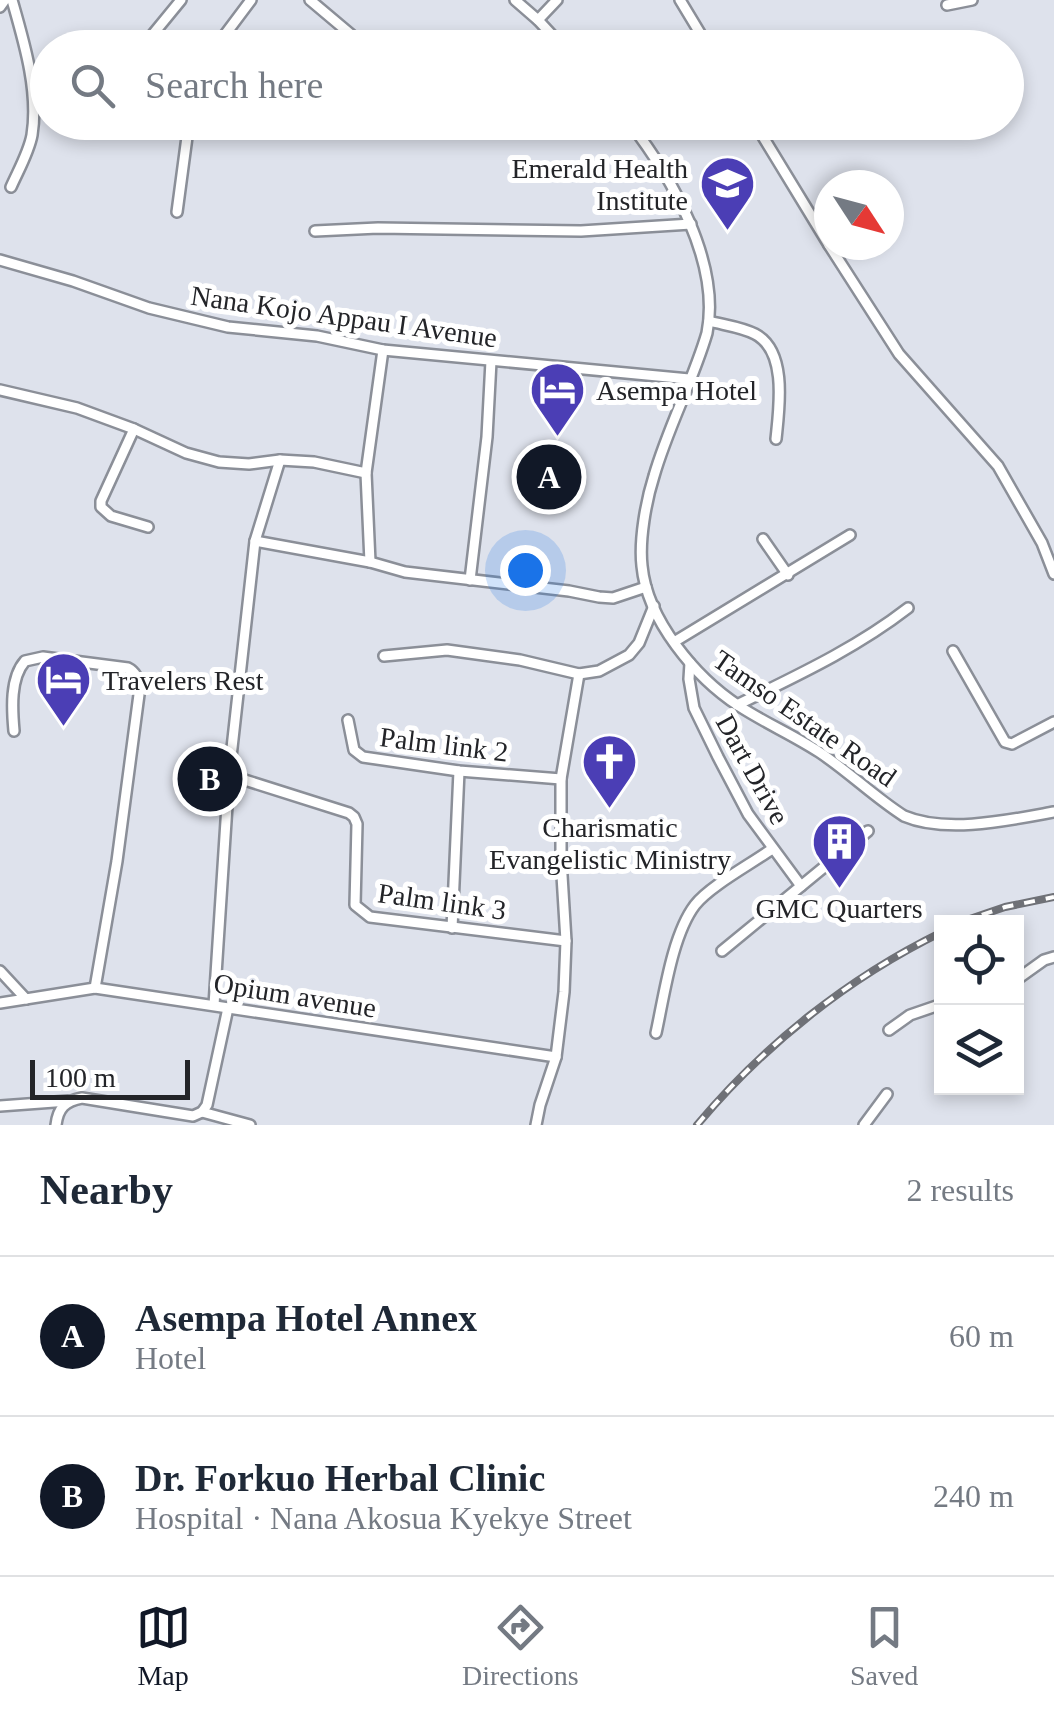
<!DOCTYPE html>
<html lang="en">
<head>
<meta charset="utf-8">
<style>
	:root { --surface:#fff; --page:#f2f2f3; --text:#1f2937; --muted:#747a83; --line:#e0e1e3; --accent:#111827 }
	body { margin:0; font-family:"Times New Roman",serif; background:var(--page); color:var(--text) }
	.controls { position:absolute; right:30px; bottom:30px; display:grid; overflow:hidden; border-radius:0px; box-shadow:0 5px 15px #0003 }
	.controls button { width:90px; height:90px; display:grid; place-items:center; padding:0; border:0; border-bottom:2px solid var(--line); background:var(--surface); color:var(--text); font:50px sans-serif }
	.compass { position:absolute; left:814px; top:170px; width:90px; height:90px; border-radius:50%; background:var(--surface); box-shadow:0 5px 15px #0003; rotate:126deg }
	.scale { position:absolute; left:30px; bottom:25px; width:160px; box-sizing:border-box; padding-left:10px; border:5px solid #232428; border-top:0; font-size:28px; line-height:35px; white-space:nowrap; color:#232428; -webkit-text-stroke:8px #fff; paint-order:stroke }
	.you { position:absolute; left:525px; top:570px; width:35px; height:35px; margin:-25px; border:8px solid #fff; border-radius:50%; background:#1a73e8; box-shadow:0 0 0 15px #1a73e833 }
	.badge { display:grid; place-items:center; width:65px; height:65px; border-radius:50%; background:var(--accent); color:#fff; font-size:32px; font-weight:700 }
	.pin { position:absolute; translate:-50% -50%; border:5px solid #fff; box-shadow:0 2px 10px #0006 }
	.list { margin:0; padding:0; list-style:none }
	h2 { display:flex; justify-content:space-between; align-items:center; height:130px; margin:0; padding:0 40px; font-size:42px }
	h2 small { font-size:32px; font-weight:400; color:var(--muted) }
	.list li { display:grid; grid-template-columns:65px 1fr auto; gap:30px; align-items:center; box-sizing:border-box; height:160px; padding:0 40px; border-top:2px solid var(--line) }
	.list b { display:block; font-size:38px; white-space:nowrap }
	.list p { margin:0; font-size:32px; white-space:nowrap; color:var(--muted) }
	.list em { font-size:32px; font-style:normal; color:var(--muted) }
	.icon { flex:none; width:55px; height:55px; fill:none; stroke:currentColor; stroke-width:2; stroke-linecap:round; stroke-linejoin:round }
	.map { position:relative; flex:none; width:1054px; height:1125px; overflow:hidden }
	.search { position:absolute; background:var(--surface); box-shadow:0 5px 15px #0003; left:30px; right:30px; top:30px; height:110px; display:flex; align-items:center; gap:25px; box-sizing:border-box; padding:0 35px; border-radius:55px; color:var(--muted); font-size:38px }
	.sheet { height:450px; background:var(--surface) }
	nav { display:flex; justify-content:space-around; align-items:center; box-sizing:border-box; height:140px; border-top:2px solid var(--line); background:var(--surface); font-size:28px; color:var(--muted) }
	nav a { display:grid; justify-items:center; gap:5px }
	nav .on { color:var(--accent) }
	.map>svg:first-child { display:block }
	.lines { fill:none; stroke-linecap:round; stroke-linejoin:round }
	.minor-casing { stroke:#8b8f98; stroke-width:14 }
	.minor { stroke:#fff; stroke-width:9 }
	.rail-casing { stroke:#6f7177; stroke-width:8 }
	.rail { stroke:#fff; stroke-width:4; stroke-dasharray:11; stroke-linecap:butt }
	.labels { text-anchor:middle; stroke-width:10; stroke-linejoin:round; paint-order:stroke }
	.poi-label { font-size:28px; fill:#232428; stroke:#fff; text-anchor:start }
	.street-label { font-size:28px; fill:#232428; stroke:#fff }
</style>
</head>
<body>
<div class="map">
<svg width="1054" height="1125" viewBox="0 0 1054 1125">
	<rect width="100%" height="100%" fill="#dee2ec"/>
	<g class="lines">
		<defs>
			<g id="minor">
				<path d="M310,0l57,48"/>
				<path d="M515,0l23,20 26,28"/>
				<path d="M680,0l29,48"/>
				<path d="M947,5l25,-5"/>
				<path d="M0,7l5,-7"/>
				<path d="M538,20l19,-20"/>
				<path d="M149,39l32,-39"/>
				<path d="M215,48l36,-48"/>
				<path d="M629,122c42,54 92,140 78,211 -14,48 -39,94 -53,143 -8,25 -15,64 -12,90 5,54 54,112 97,140 26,17 54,29 80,46 29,19 55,45 85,64 42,18 106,4 150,-4"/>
				<path d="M754,122l75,123"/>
				<path d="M11,187c7,-16 18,-35 21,-52 7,-44 -8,-93 -20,-135"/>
				<path d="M177,212l12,-90"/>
				<path d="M315,231l63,-3 203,3 110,-7"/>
				<path d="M829,245l70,109 99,112 44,77 12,31"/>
				<path d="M0,260l73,21 76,27 79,19 89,9 66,14 306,29"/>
				<path d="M709,321c15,4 33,6 46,13 33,17 24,75 21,105"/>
				<path d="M0,390l77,18 57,21 52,24 33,9 30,2 31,-4 34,2 52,11"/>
				<path d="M134,429l-33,72v6l10,9 37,11"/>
				<path d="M763,539l25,36"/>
				<path d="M255,541l115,21 35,10 164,19 30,6 14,1 33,-11"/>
				<path d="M370,562l-4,-89 17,-123"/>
				<path d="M470,580l17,-143 4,-76"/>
				<path d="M674,642l176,-107"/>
				<path d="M953,651l52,91 7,2 42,-22"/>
				<path d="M384,656l63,-6 73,10 59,14 20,-3 30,-16 10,-12 15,-37"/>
				<path d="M690,663l-1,16 5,29 24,49 30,57 53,72"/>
				<path d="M737,705c59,-29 118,-56 171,-97"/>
				<path d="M348,720l6,30 9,7 96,14 102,8"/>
				<path d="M14,731c-2,-22 -4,-53 11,-70l18,-4 85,11c8,4 10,11 12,19l-23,174 -22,127"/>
				<path d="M229,775l120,38 5,4 3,7 -2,81 15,12 196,24"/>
				<path d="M452,928l7,-157"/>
				<path d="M722,951l146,-120"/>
				<path d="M0,971l26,28"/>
				<path d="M1016,980l28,-20 10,-3"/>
				<path d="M0,1003l95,-15 461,69"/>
				<path d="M214,1005l15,-230 26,-234 25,-81"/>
				<path d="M889,1030l21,-15 32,-11"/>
				<path d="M656,1033c8,-36 16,-98 39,-128 15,-19 56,-41 77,-56"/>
				<path d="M0,1106l68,-5"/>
				<path d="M202,1112l48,13"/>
				<path d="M56,1125c2,-17 9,-24 26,-27l111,18 9,-4 5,-7 21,-97"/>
				<path d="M536,1125l4,-20 16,-48 8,-65 2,-51 -5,-82v-80l18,-105"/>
				<path d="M864,1125l23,-31"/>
			</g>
		</defs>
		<use href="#minor" class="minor-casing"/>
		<use href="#minor" class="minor"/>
		<defs>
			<g id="rail">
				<path d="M961,922l44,-15 49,-10"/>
				<path d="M697,1125c67,-80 151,-147 245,-193"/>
			</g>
		</defs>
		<use href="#rail" class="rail-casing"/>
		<use href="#rail" class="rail"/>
	</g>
	<defs>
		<symbol id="university-pin" viewBox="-11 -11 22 30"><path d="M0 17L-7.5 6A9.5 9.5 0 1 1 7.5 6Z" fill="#4b3eb5" stroke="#fff"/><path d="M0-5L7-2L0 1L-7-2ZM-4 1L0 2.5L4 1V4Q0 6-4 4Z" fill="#fff"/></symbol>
		<symbol id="hotel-pin" viewBox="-11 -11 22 30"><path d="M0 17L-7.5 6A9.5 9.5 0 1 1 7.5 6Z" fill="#4b3eb5" stroke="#fff"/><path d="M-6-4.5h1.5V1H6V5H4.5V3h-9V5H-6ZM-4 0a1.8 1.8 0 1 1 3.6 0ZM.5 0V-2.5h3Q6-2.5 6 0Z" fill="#fff"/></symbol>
		<symbol id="church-pin" viewBox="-11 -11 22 30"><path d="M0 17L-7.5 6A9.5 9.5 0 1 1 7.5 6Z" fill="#4b3eb5" stroke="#fff"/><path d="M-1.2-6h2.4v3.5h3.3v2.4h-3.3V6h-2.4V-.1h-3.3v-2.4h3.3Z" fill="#fff"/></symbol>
		<symbol id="building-pin" viewBox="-11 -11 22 30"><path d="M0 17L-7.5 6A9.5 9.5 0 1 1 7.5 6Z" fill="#4b3eb5" stroke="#fff"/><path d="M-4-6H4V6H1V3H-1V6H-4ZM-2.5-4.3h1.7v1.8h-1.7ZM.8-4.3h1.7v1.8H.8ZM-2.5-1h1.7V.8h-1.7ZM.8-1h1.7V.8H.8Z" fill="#fff"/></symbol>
	</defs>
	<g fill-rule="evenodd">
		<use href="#university-pin" x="696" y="152" width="63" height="86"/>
		<use href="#hotel-pin" x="526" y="358" width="63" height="86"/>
		<use href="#hotel-pin" x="32" y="648" width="63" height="86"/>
		<use href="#church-pin" x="578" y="730" width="63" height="86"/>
		<use href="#building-pin" x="808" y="810" width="63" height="86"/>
	</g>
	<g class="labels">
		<g class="poi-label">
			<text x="688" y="178" text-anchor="end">Emerald Health<tspan x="688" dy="32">Institute</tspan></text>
			<text x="596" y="400">Asempa Hotel</text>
			<text x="102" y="690">Travelers Rest</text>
			<text x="610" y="837" text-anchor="middle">Charismatic<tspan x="610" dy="32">Evangelistic Ministry</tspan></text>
			<text x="839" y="918" text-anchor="middle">GMC Quarters</text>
		</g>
		<g class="street-label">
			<text transform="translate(344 316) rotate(8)" y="10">Nana Kojo Appau I Avenue</text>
			<text transform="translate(805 718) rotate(35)" y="10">Tamso Estate Road</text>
			<text transform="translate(444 744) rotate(7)" y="10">Palm link 2</text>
			<text transform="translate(753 769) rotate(61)" y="10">Dart Drive</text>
			<text transform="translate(442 901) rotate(8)" y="10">Palm link 3</text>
			<text transform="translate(295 995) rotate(9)" y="10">Opium avenue</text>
		</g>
	</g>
</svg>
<div class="controls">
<button><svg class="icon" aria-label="locate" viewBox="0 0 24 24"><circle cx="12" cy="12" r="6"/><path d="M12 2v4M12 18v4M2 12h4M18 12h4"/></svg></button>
<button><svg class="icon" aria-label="layers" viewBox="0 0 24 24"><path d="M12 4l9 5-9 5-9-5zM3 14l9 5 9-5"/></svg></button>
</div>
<svg class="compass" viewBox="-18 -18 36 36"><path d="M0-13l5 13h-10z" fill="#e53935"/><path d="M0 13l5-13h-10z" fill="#747a83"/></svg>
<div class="scale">100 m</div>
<div class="you"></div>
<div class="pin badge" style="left:549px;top:477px">A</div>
<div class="pin badge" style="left:210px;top:779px">B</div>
<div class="search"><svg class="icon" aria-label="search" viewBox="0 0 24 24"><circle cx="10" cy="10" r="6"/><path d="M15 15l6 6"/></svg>Search here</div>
</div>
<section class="sheet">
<h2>Nearby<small>2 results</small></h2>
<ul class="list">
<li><span class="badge">A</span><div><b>Asempa Hotel Annex</b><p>Hotel</p></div><em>60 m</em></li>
<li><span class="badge">B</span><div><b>Dr. Forkuo Herbal Clinic</b><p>Hospital · Nana Akosua Kyekye Street</p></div><em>240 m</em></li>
</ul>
</section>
<nav>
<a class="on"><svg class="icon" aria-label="map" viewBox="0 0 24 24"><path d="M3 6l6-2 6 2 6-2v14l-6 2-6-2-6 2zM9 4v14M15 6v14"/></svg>Map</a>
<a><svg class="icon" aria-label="directions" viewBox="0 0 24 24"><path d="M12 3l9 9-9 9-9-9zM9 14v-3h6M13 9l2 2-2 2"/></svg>Directions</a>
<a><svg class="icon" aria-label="saved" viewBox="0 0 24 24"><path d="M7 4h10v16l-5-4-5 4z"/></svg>Saved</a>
</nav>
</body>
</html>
